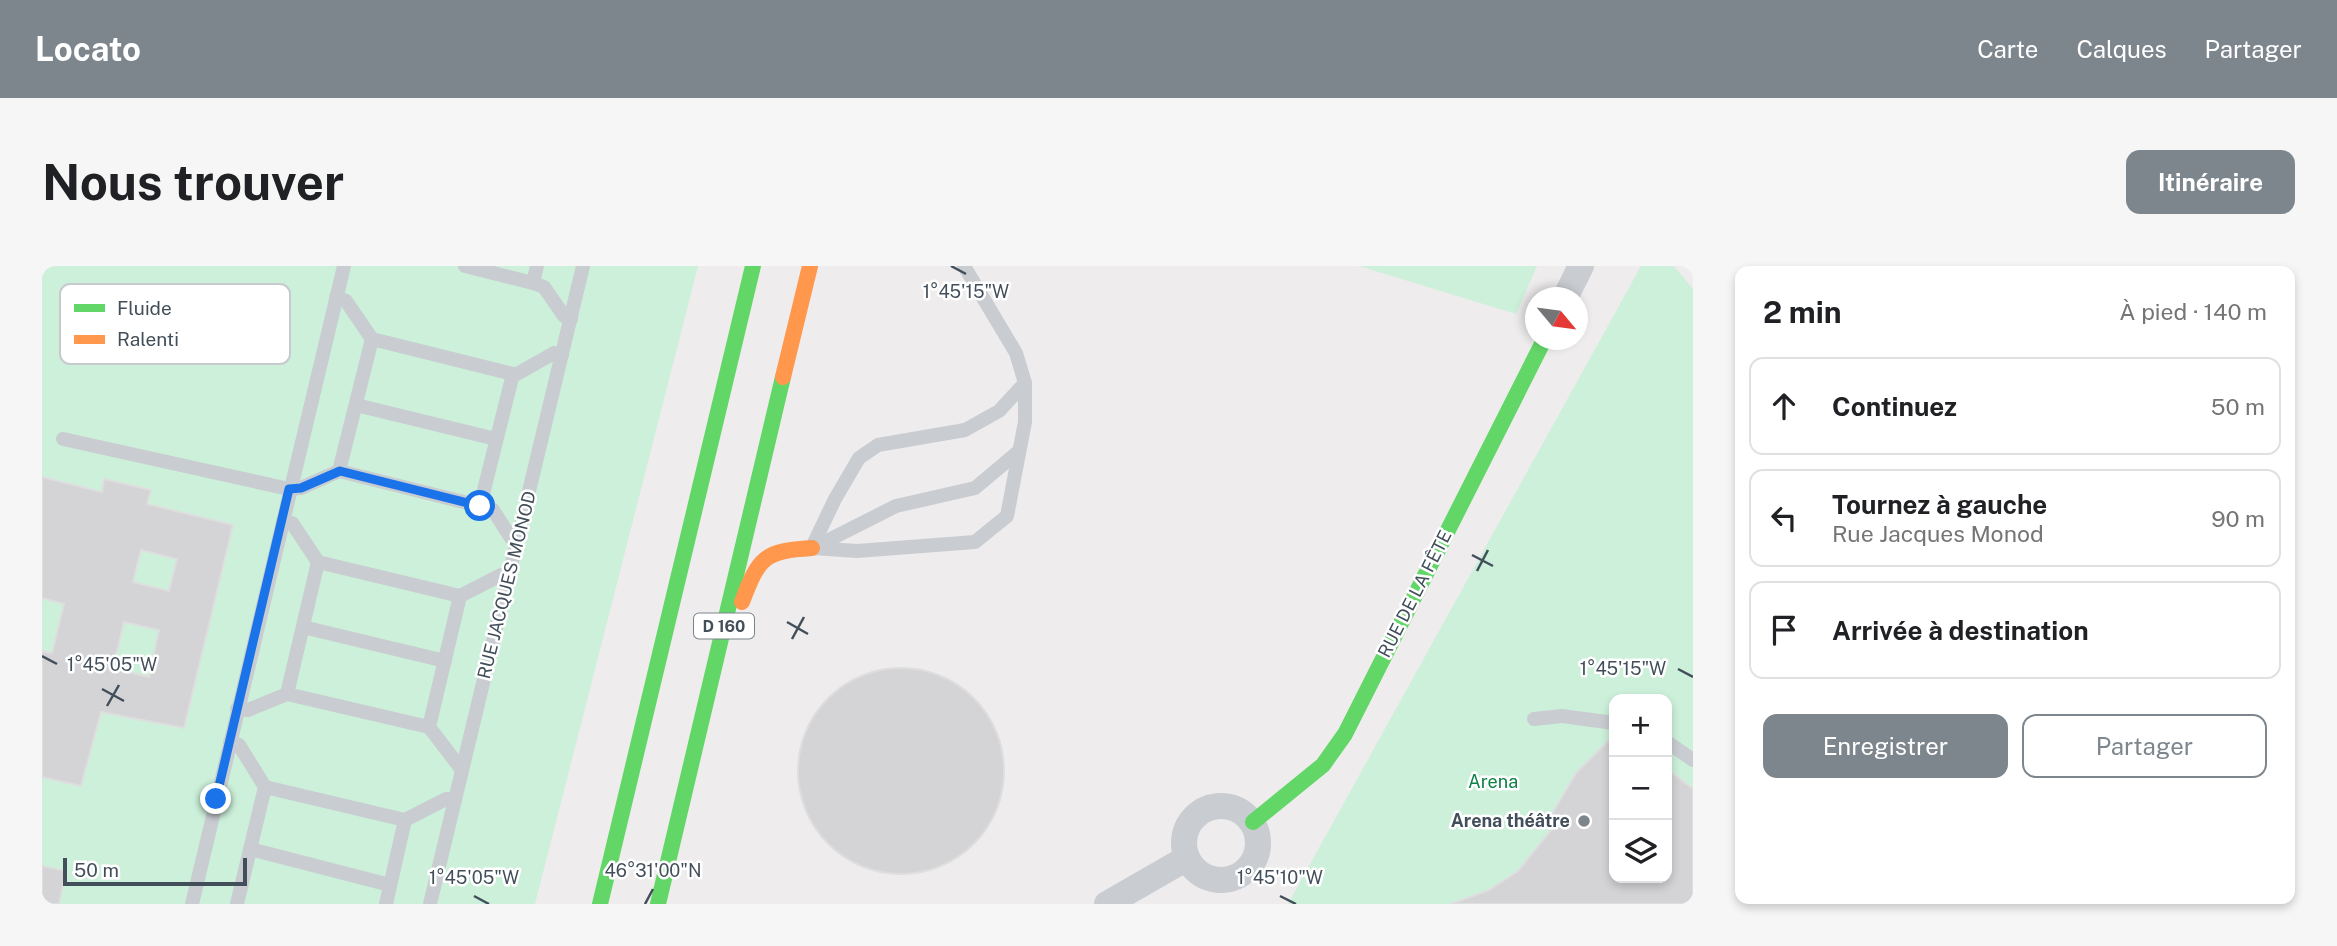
<!DOCTYPE html>
<html lang="fr">
<head>
<meta charset="utf-8">
<style>
	:root { --surface:#fff; --page:#f6f6f6; --text:#202124; --muted:#757577; --line:#e0e0e0; --accent:#7e868d }
	body { margin:0; font-family:"Public Sans",sans-serif; background:var(--page); color:var(--text) }
	.controls { position:absolute; right:21px; bottom:21px; display:grid; overflow:hidden; border-radius:14px; box-shadow:0 4px 10px #0003 }
	.controls button { width:63px; height:63px; display:grid; place-items:center; padding:0; border:0; border-bottom:2px solid var(--line); background:var(--surface); color:var(--text); font:35px sans-serif }
	.compass { position:absolute; left:1483px; top:21px; width:63px; height:63px; border-radius:50%; background:var(--surface); box-shadow:0 4px 10px #0003; rotate:119deg }
	.scale { position:absolute; left:21px; bottom:18px; width:184px; box-sizing:border-box; padding-left:7px; border:4px solid #424f5a; border-top:0; font-size:19px; line-height:24px; white-space:nowrap; color:#424f5a; -webkit-text-stroke:5px #fff; paint-order:stroke }
	.stop { position:absolute; width:21px; height:21px; margin:-16px; border:5px solid #1a73e8; border-radius:50%; background:#fff }
	.stop.end { background:#1a73e8; border-color:#fff; box-shadow:0 2px 7px #0008 }
	.list { margin:0; padding:0; list-style:none }
	h2 { display:flex; justify-content:space-between; align-items:center; height:91px; margin:0; padding:0 28px; font-size:30px }
	h2 small { font-size:23px; font-weight:400; color:var(--muted) }
	.list li { display:grid; grid-template-columns:46px 1fr auto; gap:21px; align-items:center; box-sizing:border-box; height:98px; margin:0 14px 14px; padding:0 14px; border:2px solid var(--line); border-radius:14px }
	.list b { display:block; font-size:26px; white-space:nowrap }
	.list p { margin:0; font-size:23px; white-space:nowrap; color:var(--muted) }
	.list em { font-size:23px; font-style:normal; color:var(--muted) }
	.actions { display:flex; gap:14px; padding:21px 28px }
	.actions a { flex:1; padding:16px 0; border:2px solid var(--accent); border-radius:14px; text-align:center; font-size:24px; color:var(--accent) }
	.actions .main { background:var(--accent); color:#fff }
	.icon { flex:none; width:38px; height:38px; fill:none; stroke:currentColor; stroke-width:2; stroke-linecap:round; stroke-linejoin:round }
	.map { position:relative; flex:none; width:1651px; height:638px; overflow:hidden; border-radius:14px }
	header { display:flex; align-items:center; gap:42px; box-sizing:border-box; height:98px; padding:0 35px; background:var(--accent); color:#fff }
	header strong { font-size:33px }
	nav { display:flex; gap:38px; margin-inline-start:auto; font-size:24px }
	.intro { display:flex; align-items:center; justify-content:space-between; box-sizing:border-box; height:168px; padding:0 42px }
	h1 { margin:0; font-size:49px }
	.button { padding:18px 32px; border-radius:14px; background:var(--accent); color:#fff; font-size:24px; font-weight:700 }
	main { display:flex; gap:42px; padding:0 42px }
	aside { flex:1; background:var(--surface); border-radius:14px; box-shadow:0 4px 10px #0003 }
	.map>svg:first-child { display:block }
	.green { fill:#cdf0da; fill-rule:evenodd }
	.building { fill:#d4d4d7; stroke:#dededf; stroke-width:2; fill-rule:evenodd }
	.lines { fill:none; stroke-linecap:round; stroke-linejoin:round }
	.lane { stroke:#c9cdd1; stroke-width:14 }
	.street { stroke:#c9cdd1; stroke-width:26 }
	.fast { stroke:#63d668; stroke-width:16 }
	.slow { stroke:#ff974d; stroke-width:16 }
	.route { stroke:#1a73e8; stroke-width:9 }
	.ticks { fill:none; stroke:#424f5a; stroke-width:2.5 }
	.poi-dot { fill:#7e868d; stroke:#fff; stroke-width:2.5 }
	.labels { text-anchor:middle; stroke-width:5; stroke-linejoin:round; paint-order:stroke }
	.shield { fill:#fff; stroke:#7b848c; stroke-width:2 }
	.shield-label { font-size:16px; font-weight:bold; fill:#424f5a }
	.street-label { font-size:18px; fill:#424f5a; stroke:#fff }
	.park-label { font-size:18px; fill:#0c8246; stroke:#fff }
	.poi-label { font-size:18px; font-weight:bold; fill:#424f5a; stroke:#fff; text-anchor:end }
	.key { fill:#fff; stroke:#c6cace; stroke-width:2 }
	.key-label { font-size:19px; fill:#424f5a }
	.ticks-label { font-size:18px; text-anchor:middle; fill:#424f5a; stroke:#fff; stroke-width:5; stroke-linejoin:round; paint-order:stroke }
</style>
</head>
<body>
<header>
<strong>Locato</strong>
<nav><a>Carte</a><a>Calques</a><a>Partager</a></nav>
</header>
<div class="intro"><h1>Nous trouver</h1><a class="button">Itinéraire</a></div>
<main>
<div class="map">
<svg width="1651" height="638" viewBox="0 0 1651 638">
	<rect width="100%" height="100%" fill="#eeecec"/>
	<g class="green">
		<path d="M0,0h656l-163,638h-493z"/>
		<path d="M1317,0h178l-21,48z"/>
		<path d="M1599,0h33l19,23v615h-405zM1572,433h53v179h-53z"/>
	</g>
	<g class="building">
		<path d="M0,211l60,15 2,-13 47,11 -4,14 86,21 -49,203 -83,-16 -20,74 -39,-9v-126l10,2 12,-49 -22,-6zM99,284l36,9 -8,32 -36,-9zM82,356l35,8 -10,47 -36,-9z"/>
		<circle cx="859" cy="505" r="103"/>
		<path d="M1572,469v143h53v-109l26,20v115h-242l38,-14 29,-19 38,-47 -7,-5 27,-46z"/>
		<path d="M0,600l24,5 -7,33h-17z"/>
	</g>
	<g class="lines">
		<g class="lane">
			<path d="M423,0l68,17 4,-17"/>
			<path d="M491,17l11,4 20,29 7,3"/>
			<path d="M294,31l10,4 26,38"/>
			<path d="M471,108l-33,132 -141,-35 33,-132 141,35h4l37,-21 8,2"/>
			<path d="M314,139l140,34"/>
			<path d="M21,173l226,50 12,-1 38,-17"/>
			<path d="M438,240l13,4 18,28 7,2"/>
			<path d="M241,255l9,2 26,39"/>
			<path d="M770,281l23,-48 24,-41 19,-13 87,-15 34,-19 26,-28"/>
			<path d="M771,282l44,3 118,-9 32,-26 18,-94v-39l-9,-30 -52,-87"/>
			<path d="M771,282l83,-42 79,-18 44,-37"/>
			<path d="M418,330l41,-21 8,1"/>
			<path d="M261,361l142,34"/>
			<path d="M195,443l11,1 39,-16"/>
			<path d="M1492,453l28,-3 52,7"/>
			<path d="M387,461l31,-131 -142,-34 -31,132 142,33 33,43"/>
			<path d="M188,476l9,3 26,42 -28,117"/>
			<path d="M1625,476l26,18"/>
			<path d="M223,521l140,33 -19,84"/>
			<path d="M363,554l41,-21h9"/>
			<path d="M208,583l140,36"/>
			<path d="M150,638l152,-638"/>
			<path d="M388,638l153,-638"/>
		</g>
		<g class="street">
			<path d="M1523,32l16,-32"/>
			<circle cx="1179" cy="577" r="37"/>
			<path d="M1065,638l80,-46"/>
		</g>
		<g class="fast">
			<path d="M1211,556l70,-57 22,-31 199,-394"/>
			<path d="M558,638l153,-638"/>
			<path d="M616,638l125,-527"/>
		</g>
		<g class="slow">
			<path d="M741,111l27,-111"/>
			<path d="M700,336c17,-45 22,-51 70,-54"/>
		</g>
	</g>
	<g class="lines">
		<path class="route" d="M174,533l73,-310 12,-1 39,-17 140,35"/>
	</g>
	<path class="ticks" d="M909,0l15,8M1430,289l21,11M1435,305l11,-21M745,356l21,12M750,373l12,-22M0,390l15,8M1636,403l15,8M60,423l22,12M65,440l12,-21M432,630l15,8M1238,630l16,8M603,638l8,-15"/>
	<circle class="poi-dot" cx="1542" cy="555" r="7"/>
	<g class="labels">
		<rect class="shield" x="652" y="347.5" width="60" height="25" rx="5"/>
		<g class="shield-label">
			<text x="682" y="366">D 160</text>
		</g>
		<g class="street-label">
			<text transform="translate(465 319) rotate(-76)" y="6">RUE JACQUES MONOD</text>
			<text transform="translate(1373 328) rotate(-63)" y="6">RUE DE LA FÊTE</text>
		</g>
		<g class="park-label">
			<text x="1451" y="522">Arena</text>
		</g>
		<g class="poi-label">
			<text x="1528" y="561">Arena théâtre</text>
		</g>
	</g>
	<rect x="18" y="18" width="230" height="80" rx="10" class="key"/>
	<rect x="32" y="38" width="31" height="8" fill="#63d668"/>
	<rect x="32" y="69" width="31" height="9" fill="#ff974d"/>
	<g class="key-label">
		<text x="75" y="49">Fluide</text>
		<text x="75" y="80">Ralenti</text>
	</g>
	<g class="ticks-label">
		<text x="924" y="32">1°45'15"W</text>
		<text x="70" y="405">1°45'05"W</text>
		<text x="1581" y="409">1°45'15"W</text>
		<text x="611" y="611">46°31'00"N</text>
		<text x="432" y="618">1°45'05"W</text>
		<text x="1238" y="618">1°45'10"W</text>
	</g>
</svg>
<div class="controls">
<button>+</button>
<button>−</button>
<button><svg class="icon" aria-label="layers" viewBox="0 0 24 24"><path d="M12 4l9 5-9 5-9-5zM3 14l9 5 9-5"/></svg></button>
</div>
<svg class="compass" viewBox="-18 -18 36 36"><path d="M0-13l5 13h-10z" fill="#e53935"/><path d="M0 13l5-13h-10z" fill="#757577"/></svg>
<div class="scale">50 m</div>
<div class="stop" style="left:438px;top:240px"></div>
<div class="stop end" style="left:174px;top:533px"></div>
</div>
<aside>
<h2>2 min<small>À pied · 140 m</small></h2>
<ul class="list">
<li><svg class="icon" aria-label="ahead" viewBox="0 0 24 24"><path d="M12 20V5M6 11l6-6 6 6"/></svg><div><b>Continuez</b></div><em>50 m</em></li>
<li><svg class="icon" aria-label="left" viewBox="0 0 24 24"><path d="M17 20v-9H6M10 6l-5 5 5 5"/></svg><div><b>Tournez à gauche</b><p>Rue Jacques Monod</p></div><em>90 m</em></li>
<li><svg class="icon" aria-label="arrive" viewBox="0 0 24 24"><path d="M6 21V4h12l-3 4 3 4H6"/></svg><div><b>Arrivée à destination</b></div></li>
</ul>
<div class="actions"><a class="main">Enregistrer</a><a>Partager</a></div>
</aside>
</main>
</body>
</html>
